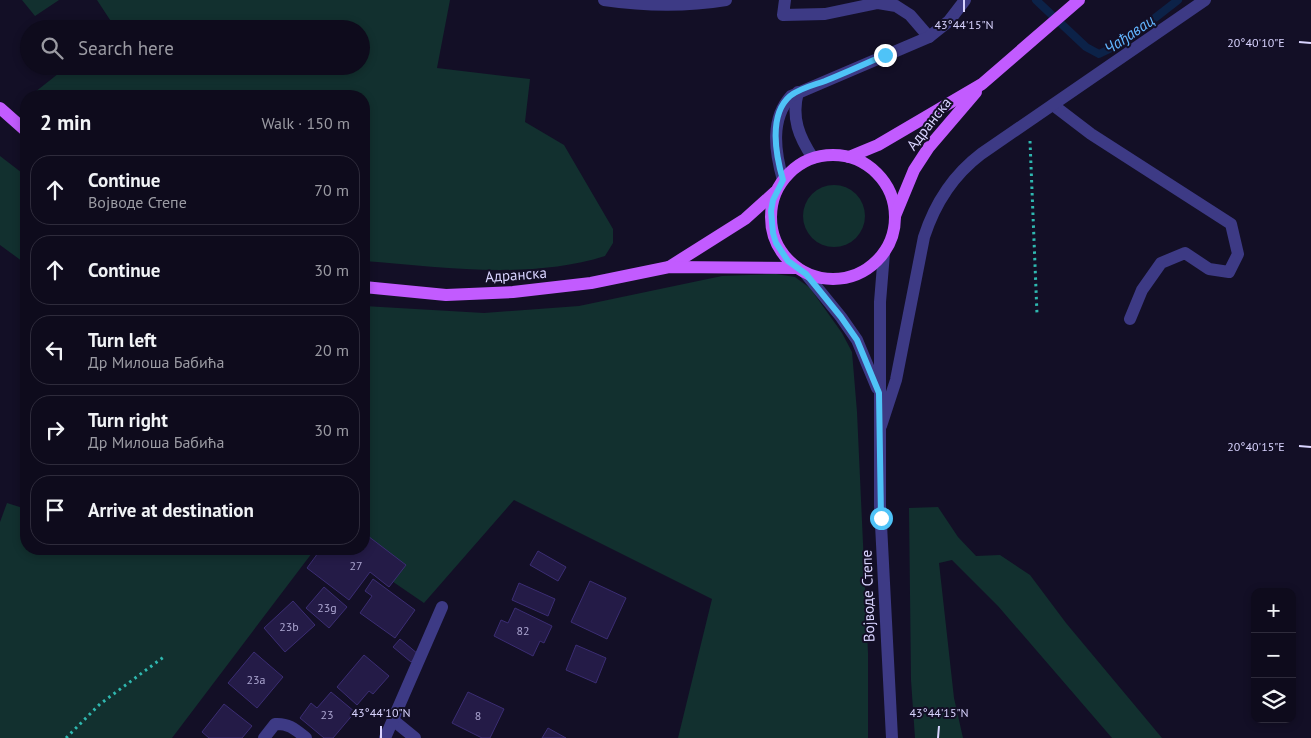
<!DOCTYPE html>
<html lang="en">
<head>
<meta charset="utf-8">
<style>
	:root { --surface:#0e0b1c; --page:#171425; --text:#f1f3f6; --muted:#9b9ba3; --line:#2e2b3b }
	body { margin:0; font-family:"PT Sans",sans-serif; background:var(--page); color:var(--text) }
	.controls { position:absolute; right:15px; bottom:15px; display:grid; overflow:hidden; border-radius:10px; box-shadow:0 2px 8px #0003 }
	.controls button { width:45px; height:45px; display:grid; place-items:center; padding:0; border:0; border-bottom:1px solid var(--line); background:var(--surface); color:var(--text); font:25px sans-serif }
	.stop { position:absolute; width:15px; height:15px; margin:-11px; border:4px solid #4fc3f7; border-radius:50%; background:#fff }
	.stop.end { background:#4fc3f7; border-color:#fff; box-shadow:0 1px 5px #0008 }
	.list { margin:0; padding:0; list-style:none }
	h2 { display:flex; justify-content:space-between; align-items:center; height:65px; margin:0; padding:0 20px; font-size:21px }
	h2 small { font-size:16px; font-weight:400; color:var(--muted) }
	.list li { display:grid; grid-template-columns:32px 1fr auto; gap:15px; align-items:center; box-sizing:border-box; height:70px; margin:0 10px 10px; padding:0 10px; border:1px solid var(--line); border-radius:20px }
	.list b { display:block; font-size:19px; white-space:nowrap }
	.list p { margin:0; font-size:16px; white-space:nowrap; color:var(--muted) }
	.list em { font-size:16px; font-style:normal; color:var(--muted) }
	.icon { flex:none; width:28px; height:28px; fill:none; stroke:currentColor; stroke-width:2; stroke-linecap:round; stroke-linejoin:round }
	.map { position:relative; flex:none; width:1311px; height:738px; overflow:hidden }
	.search { position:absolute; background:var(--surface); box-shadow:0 2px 8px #0003; left:20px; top:20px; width:350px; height:55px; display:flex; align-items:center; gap:12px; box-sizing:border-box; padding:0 18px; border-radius:28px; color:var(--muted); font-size:19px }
	.panel { position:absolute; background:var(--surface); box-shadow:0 2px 8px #0003; left:20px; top:90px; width:350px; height:465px; border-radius:20px }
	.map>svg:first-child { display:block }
	.green { fill:#12302f }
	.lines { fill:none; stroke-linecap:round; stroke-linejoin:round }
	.stream { stroke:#0c2248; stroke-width:8 }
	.building { fill:#241b47; stroke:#3b2d73 }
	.path { stroke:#2fb8b0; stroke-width:3; stroke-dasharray:2.5 4; stroke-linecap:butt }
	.service { stroke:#3d3a85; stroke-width:12 }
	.minor { stroke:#3d3a85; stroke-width:12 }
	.tertiary { stroke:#3d3a85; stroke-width:12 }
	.primary { stroke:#c25bff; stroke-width:12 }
	.route { stroke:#4fc3f7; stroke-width:6 }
	.ticks { fill:none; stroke:#d9d4ff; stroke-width:2 }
	.labels { text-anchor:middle; stroke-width:4; stroke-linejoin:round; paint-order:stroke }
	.number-label { font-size:12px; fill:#aca6d1 }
	.street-label { font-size:15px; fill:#d9d4ff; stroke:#130f26 }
	.water-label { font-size:16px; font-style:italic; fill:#62b6ff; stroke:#130f26 }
	.ticks-label { font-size:12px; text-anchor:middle; fill:#d9d4ff; stroke:#130f26; stroke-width:4; stroke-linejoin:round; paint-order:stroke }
</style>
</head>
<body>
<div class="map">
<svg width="1311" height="738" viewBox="0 0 1311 738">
	<rect width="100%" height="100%" fill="#130f26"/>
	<g class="green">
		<path d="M22,0h37l-24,16z"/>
		<path d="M97,0h353l-13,68 93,11 -5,43 39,23 49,84v14l-8,13c-76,24 -163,11 -241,5v-165h-334l38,-30h293v-37h-245z"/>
		<path d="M0,156l26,20v88l-26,-19z"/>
		<circle cx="834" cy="216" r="31"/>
		<path d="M776,274l19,3 15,11 32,45 10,19 5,60 11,241v85h-190l34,-139 -198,-99 -90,103 -79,-54h19v-243l120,7 95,-7 143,-30z"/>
		<path d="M7,503l19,6v40h289l-143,189h-172v-216z"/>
		<path d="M938,507l20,30 18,19 24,-1 30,20 36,48 96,115h-50l-114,-132 -46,-46 -13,3 15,135 9,40h-48l-4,-58 -2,-172z"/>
	</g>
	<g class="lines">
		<path class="stream" d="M1036,0l50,47 13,7 25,-12 54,-42"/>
	</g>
	<g class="building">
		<path d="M364,533l42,32 -17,22 -19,-15 -21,28 -42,-32 14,-19h43z"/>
		<path d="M538,551l28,16 -8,14 -28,-16z"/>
		<path d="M373,579l42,31 -20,28 -35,-25 12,-17 -7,-5z"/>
		<path d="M590,581l36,17 -19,41 -36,-17z"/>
		<path d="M519,583l36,16 -7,17 -36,-16z"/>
		<path d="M324,587l23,20 -18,21 -23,-20z"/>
		<path d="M293,601l22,24 -30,27 -21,-24z"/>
		<path d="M515,608l37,18 -8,17 -4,-2 -7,15 -39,-20 7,-16 7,3z"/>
		<path d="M400,639l18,15 -7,8 -18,-15z"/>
		<path d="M576,645l30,13 -10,25 -30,-13z"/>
		<path d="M254,652l29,25 -26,31 -29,-25z"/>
		<path d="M364,655l25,21 -16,18 -4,-3 -12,14 -20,-18z"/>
		<path d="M331,692l24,20 -22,26h-9l-24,-20 11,-15 6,5z"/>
		<path d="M468,692l36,17 -14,29h-8l-30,-15z"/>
		<path d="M224,704l28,22 -10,12h-33l-7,-6z"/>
		<path d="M548,728l18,10h-24z"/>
	</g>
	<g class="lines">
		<g class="path">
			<path d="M1030,141l7,173"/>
			<path d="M66,738l34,-34 65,-48"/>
		</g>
		<path class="service" d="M1053,105l38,29 140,90 7,30 -9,18 -20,-3 -24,-16 -24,10 -19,27 -12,29"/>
		<g class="minor">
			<path d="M604,0c41,6 80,7 122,0"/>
			<path d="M785,0l-2,15 42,-1 53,-11 18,3 14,9 19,22"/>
			<path d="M798,92c-7,26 1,45 15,66"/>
			<path d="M783,180c-8,-28 -13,-61 8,-84l138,-59 20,-16 16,-21"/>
			<path d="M881,426l15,-46 28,-143c11,-34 28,-61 57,-83l224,-154"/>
			<path d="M393,720l22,18"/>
			<path d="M264,738l11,-14c14,-1 21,6 31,14"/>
			<path d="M385,738l57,-131"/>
		</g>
		<g class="tertiary">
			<path d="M884,253l-4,49v203l12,233"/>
			<path d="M806,274l35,43 16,23 20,48"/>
		</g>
		<g class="primary">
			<path d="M0,108l26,23"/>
			<circle cx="833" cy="217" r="62"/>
			<path d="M849,157l29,-12 104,-61 97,-84"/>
			<path d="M895,216l19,-46 15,-23 47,-55"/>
			<path d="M669,267l76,-48 30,-27"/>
			<path d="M364,287l82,8 67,-3 78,-9 78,-16 128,1"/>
		</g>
	</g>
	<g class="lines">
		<path class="route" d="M881,518l-2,-125 -22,-53 -16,-23 -35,-43 -18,-13 -12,-18 -3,-10 -2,-22 2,-11 10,-20c-7,-24 -15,-65 7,-84 10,-8 24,-11 35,-15 20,-8 40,-17 60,-26"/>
	</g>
	<path class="ticks" d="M964,12v-12M1299,42l12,1M1299,446l12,1M381,738v-12M938,738l1,-12"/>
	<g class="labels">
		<g class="number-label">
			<text x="356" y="570">27</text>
			<text x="327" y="612">23g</text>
			<text x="289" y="631">23b</text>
			<text x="523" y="635">82</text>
			<text x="256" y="684">23a</text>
			<text x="327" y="719">23</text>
			<text x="478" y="720">8</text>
		</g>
		<g class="street-label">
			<text transform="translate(929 124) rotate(-52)" y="5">Адранска</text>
			<text transform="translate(516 275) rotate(-4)" y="5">Адранска</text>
			<text transform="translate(868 596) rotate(-92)" y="5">Војводе Степе</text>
		</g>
		<g class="water-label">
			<text transform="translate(1129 34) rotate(-34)" y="6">Чађавац</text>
		</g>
	</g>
	<g class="ticks-label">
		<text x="964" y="29">43°44'15"N</text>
		<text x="1256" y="47">20°40'10"E</text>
		<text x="1256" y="451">20°40'15"E</text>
		<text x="381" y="717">43°44'10"N</text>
		<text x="939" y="717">43°44'15"N</text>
	</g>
</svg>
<div class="controls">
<button>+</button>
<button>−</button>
<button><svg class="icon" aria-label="layers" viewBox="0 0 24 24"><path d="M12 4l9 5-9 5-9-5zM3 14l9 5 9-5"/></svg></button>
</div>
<div class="stop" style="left:881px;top:518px"></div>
<div class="stop end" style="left:885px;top:55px"></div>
<div class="search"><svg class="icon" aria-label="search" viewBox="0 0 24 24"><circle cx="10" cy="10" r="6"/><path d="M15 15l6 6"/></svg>Search here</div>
<section class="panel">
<h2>2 min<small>Walk · 150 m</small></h2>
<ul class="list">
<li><svg class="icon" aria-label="ahead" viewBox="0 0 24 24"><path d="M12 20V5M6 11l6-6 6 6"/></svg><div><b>Continue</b><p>Војводе Степе</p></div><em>70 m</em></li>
<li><svg class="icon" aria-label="ahead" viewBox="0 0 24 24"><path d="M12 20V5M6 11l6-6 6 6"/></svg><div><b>Continue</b></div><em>30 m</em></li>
<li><svg class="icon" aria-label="left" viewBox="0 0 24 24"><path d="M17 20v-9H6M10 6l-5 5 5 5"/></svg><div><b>Turn left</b><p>Др Милоша Бабића</p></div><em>20 m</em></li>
<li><svg class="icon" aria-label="right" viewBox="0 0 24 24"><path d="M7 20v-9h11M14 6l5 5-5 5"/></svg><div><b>Turn right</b><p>Др Милоша Бабића</p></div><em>30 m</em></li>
<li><svg class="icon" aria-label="arrive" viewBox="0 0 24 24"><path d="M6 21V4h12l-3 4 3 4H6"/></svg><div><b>Arrive at destination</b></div></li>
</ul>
</section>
</div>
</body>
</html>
